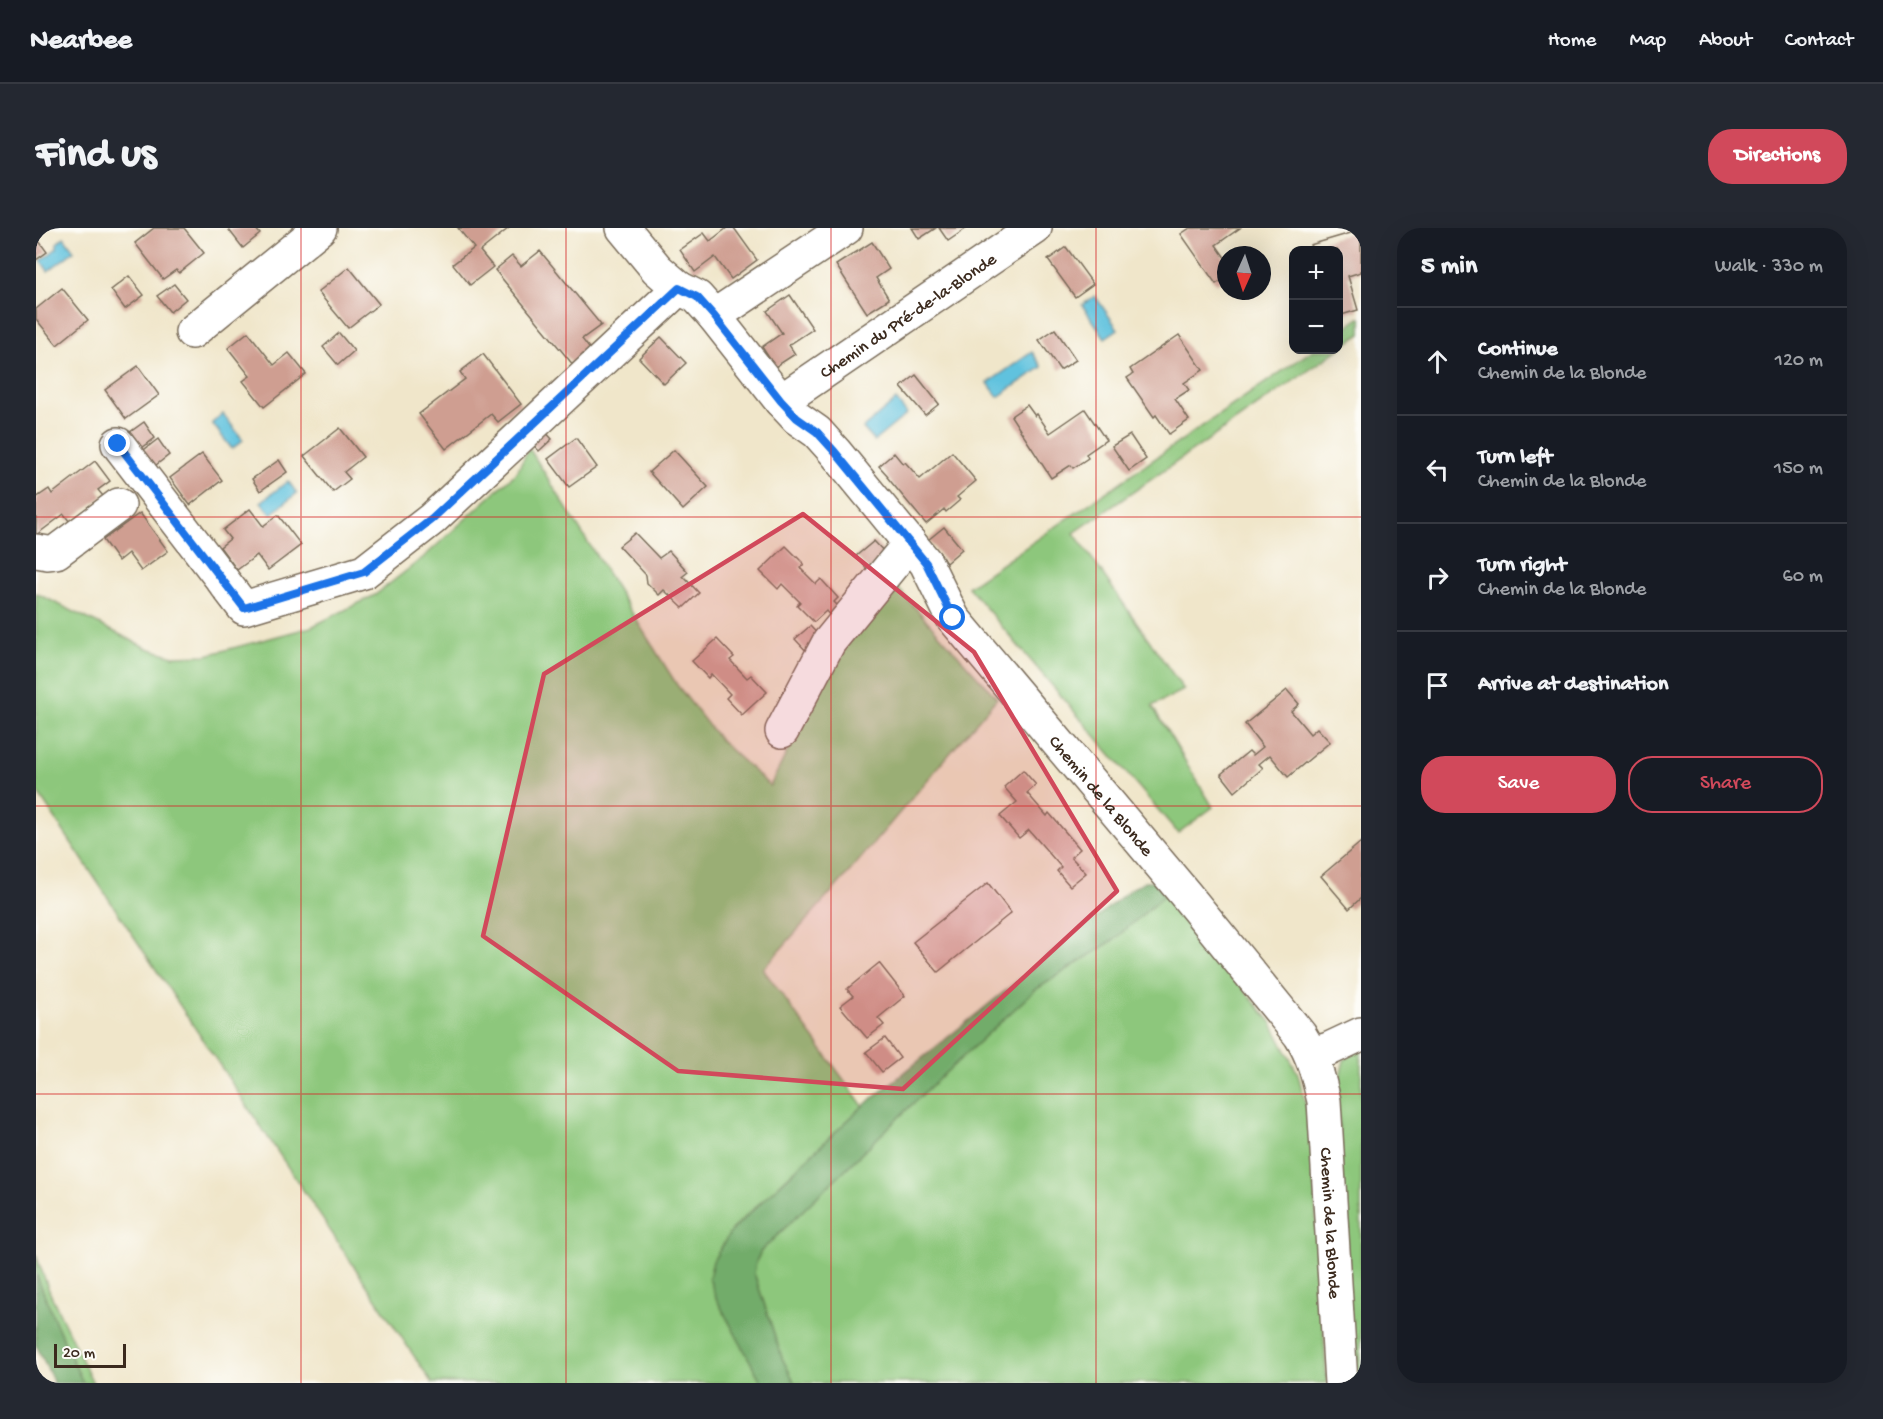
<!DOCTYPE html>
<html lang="en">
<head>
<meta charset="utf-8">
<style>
	:root { --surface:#171b24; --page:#242831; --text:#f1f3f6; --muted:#9ea1a6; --line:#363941; --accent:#d1495b }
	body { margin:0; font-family:"Gochi Hand",sans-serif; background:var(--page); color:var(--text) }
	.controls { position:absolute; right:18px; top:18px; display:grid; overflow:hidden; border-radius:12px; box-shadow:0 6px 24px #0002 }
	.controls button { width:54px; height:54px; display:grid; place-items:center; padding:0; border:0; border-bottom:2px solid var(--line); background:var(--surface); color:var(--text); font:30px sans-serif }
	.compass { position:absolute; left:1181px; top:18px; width:54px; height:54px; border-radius:50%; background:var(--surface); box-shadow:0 6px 24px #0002; rotate:183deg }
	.scale { position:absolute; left:18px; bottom:15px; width:72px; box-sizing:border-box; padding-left:6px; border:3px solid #3b2a1e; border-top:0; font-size:16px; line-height:21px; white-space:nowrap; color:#3b2a1e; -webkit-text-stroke:4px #fdfcf7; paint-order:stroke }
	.stop { position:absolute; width:18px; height:18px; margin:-14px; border:4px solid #1a73e8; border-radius:50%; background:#fff }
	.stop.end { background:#1a73e8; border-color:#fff; box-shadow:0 2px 6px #0008 }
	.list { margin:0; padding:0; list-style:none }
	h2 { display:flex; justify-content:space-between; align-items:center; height:78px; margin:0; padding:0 24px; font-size:26px }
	h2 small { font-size:20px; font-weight:400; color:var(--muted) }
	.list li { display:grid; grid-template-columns:39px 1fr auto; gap:18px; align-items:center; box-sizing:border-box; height:108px; padding:0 24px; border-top:2px solid var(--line) }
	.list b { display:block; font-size:22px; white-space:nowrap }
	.list p { margin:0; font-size:20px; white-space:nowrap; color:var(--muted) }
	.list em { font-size:20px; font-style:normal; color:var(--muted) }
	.actions { display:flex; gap:12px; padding:18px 24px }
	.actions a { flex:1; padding:14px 0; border:2px solid var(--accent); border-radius:24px; text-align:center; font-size:21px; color:var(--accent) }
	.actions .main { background:var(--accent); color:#fff }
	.icon { flex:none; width:33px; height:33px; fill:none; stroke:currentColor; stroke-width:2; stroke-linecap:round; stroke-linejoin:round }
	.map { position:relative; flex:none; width:1325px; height:1155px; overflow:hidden; border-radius:24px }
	header { display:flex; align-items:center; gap:36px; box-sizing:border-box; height:84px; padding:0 30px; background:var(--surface); border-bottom:2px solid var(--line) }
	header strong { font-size:28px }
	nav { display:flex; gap:33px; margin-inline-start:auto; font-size:21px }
	.intro { display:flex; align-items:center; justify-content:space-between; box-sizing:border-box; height:144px; padding:0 36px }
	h1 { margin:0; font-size:42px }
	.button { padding:15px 27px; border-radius:24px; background:var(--accent); color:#fff; font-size:21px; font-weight:700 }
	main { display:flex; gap:36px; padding:0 36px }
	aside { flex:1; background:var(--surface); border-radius:24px; box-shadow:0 6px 24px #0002 }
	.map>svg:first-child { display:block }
	.green { fill:#8dc77b; stroke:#64784c; stroke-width:1.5 }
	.forest { fill:#72ac6b; stroke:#566b44; stroke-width:1.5 }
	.water { fill:#60c2de; stroke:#4e767e; stroke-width:1.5 }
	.building { fill:#cf9e91 }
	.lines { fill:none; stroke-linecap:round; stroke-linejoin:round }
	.minor-casing { stroke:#7a6c5a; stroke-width:36 }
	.minor { stroke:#fff; stroke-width:33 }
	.route { stroke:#1a73e8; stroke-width:8 }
	.marked { fill:#d1495b; fill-opacity:0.2; stroke:#d1495b; stroke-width:4.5; stroke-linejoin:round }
	.grid { fill:none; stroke:#d62828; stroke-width:1.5; stroke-opacity:0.55 }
	.labels { text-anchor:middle; stroke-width:4.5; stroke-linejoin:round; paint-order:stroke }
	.street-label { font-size:18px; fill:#3b2a1e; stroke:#fdfcf7 }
</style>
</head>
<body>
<header>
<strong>Nearbee</strong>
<nav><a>Home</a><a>Map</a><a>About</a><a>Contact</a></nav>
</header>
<div class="intro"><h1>Find us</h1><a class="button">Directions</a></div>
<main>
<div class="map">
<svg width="1325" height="1155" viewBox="0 0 1325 1155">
	<rect width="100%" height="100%" fill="#fdfcf7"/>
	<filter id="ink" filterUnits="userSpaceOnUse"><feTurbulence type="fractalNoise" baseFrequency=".0167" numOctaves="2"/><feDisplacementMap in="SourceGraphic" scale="12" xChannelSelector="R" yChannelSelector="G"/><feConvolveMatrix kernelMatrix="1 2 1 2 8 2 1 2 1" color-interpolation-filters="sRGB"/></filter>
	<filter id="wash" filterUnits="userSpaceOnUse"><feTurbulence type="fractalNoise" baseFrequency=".008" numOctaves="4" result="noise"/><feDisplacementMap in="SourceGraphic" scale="24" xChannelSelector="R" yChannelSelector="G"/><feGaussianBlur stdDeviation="1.35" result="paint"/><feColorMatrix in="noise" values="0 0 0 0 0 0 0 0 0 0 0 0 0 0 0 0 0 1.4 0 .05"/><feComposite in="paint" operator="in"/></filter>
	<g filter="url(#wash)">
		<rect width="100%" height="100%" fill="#f0e6ca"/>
		<g class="green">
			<path d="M1325,89v17l-23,15 1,-17z"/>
			<path d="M1277,122h25l-264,183 110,157 -32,16 61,101 -35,26 -210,-246z"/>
			<path d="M493,220l148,237 42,54 51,47 56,-111 37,-55 29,-38 105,116 -152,179 -82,92 100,137 -132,124 -15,68 46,85h-330l-396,-593v-197l111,55 26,8 34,-1 104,-28 64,-32 50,-39 92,-84z"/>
			<path d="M1129,667l106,127 27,52 12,48 17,261h-532l-13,-25 -28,-85 2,-11 5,-11 169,-164 105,-97 77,-49z"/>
			<path d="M1325,821v334h-8l-16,-294 7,-29z"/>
			<path d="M0,1027l14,38 43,90h-10l-26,-57 -21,-52z"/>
		</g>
		<g class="forest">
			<path d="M1109,653h9l11,14 -53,46 -77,49 -105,97 -169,164 -5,11 -2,11 28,85 13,25h-33l-46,-85 -7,-20 4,-17 18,-30 132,-125 268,-217z"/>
			<path d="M0,1046l21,52 26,57h-29l-18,-38z"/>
		</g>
		<g class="water">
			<path d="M28,9l10,14 -26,20 -7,-10 16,-13v-5z"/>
			<path d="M1059,68l23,33 -13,9 -23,-33z"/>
			<path d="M996,124l10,15 -44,30 -10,-14z"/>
			<path d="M860,172l11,14 -33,27 -11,-13z"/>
			<path d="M187,186l20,26 -11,9 -20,-26z"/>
			<path d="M252,253l9,12 -26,21 -10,-12z"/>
		</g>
		<g id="blocks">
			<g class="building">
				<path d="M118,0h30l20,25 -25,20 -3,-3 -13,9 -28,-36z"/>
				<path d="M195,0h24l5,6 -17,14 -14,-18z"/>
				<path d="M422,0h51l-29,23 13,16 -23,18 -17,-21 21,-16z"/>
				<path d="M691,0h7l23,32 -26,19 -16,-22 -20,15 -15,-22 24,-17 6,8z"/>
				<path d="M876,0h24l-17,11z"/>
				<path d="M903,0h28l-19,13z"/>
				<path d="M1154,0h50l-24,17 10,14v18l-10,7 -35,-50z"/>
				<path d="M1325,2v42l-13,4 10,34 -20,6v-66h-26l-2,-5z"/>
				<path d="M0,9l11,15 -11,8z"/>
				<path d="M836,14l17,27 -13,9 13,21 -22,14 -31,-48z"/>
				<path d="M1030,19l27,37 -18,13 -27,-37z"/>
				<path d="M504,23l61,74 -19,14 10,13 -18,14 -79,-96 17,-14 9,10z"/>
				<path d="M313,39l30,37 -31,24 -30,-36z"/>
				<path d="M93,48l15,19 -19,14 -14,-19z"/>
				<path d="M138,56l12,15 -16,13 -13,-16z"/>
				<path d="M26,60l26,32 -31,25 -21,-26v-10z"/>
				<path d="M754,67l23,34 -24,16 6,9 -20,13 -13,-20 20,-14 -15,-22z"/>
				<path d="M1019,101l21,31 -16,10 -21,-30z"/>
				<path d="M212,104l26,33 15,-12 17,21 -42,33 -21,-26 7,-5 -22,-28z"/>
				<path d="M303,105l15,18 -16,14 -15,-18z"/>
				<path d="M1143,107l24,35 -19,13 5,7 -14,9 14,21 -20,14 -13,-19 -2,2 -27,-39 6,-4 -3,-5z"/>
				<path d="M625,109l25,26 -22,21 -25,-26z"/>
				<path d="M447,126l38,50 -23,18 -7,-8 -45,35 -27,-35 46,-35 -5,-7z"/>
				<path d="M102,138l21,29 -33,24 -21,-29z"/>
				<path d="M880,147l23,29 -14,11 -24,-28z"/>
				<path d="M991,177l8,11 2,-2 13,19 35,-24 21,31 -20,14 2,4 -15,10 -2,-3 -20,13 -40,-62z"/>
				<path d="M108,194l11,16 -17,13 -12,-16z"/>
				<path d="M304,200l23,29 -19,15 6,7 -17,13 -29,-36z"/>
				<path d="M506,200l10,11 -13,12 -10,-11z"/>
				<path d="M1094,207l16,24 -17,12 -17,-25z"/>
				<path d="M540,210l21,29 -28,20 -21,-28z"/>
				<path d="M122,211l11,16 -17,13 -12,-15z"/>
				<path d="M638,222l34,37 -25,23 -34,-38z"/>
				<path d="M916,224l24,29 -19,16 3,3 -14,12 -2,-3 -18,15 -39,-47 1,-1 -9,-10 15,-13 9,11 2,-2 15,17z"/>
				<path d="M166,226l20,26 -32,25 -20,-27z"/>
				<path d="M243,232l8,12 -27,19 -8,-12z"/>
				<path d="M59,233l15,20 -12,9 5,6 -34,25 -5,-7 -28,21v-37l13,-9 3,5z"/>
				<path d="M214,281l13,17 15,-11 23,30 -33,25 -11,-15 -20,15 -17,-23 10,-8 -7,-9z"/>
				<path d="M104,285l28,38 -27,20 -13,-18 -10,8 -15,-21z"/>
				<path d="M908,299l18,22 -16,14 -18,-23z"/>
				<path d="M599,305l24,25 10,-7 19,21 -5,4 16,17 -16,15 -19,-18 -5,5 -12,-12 -1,-8 -27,-29z"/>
				<path d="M838,313l13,14 -18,16 -13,-15z"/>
				<path d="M750,318l18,18 -4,4 16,16 5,-5 17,19 -4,4 7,7 -10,8 -5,-6 -12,11 -17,-17 3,-3 -18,-18 -4,5 -18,-18z"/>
				<path d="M774,398l13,14 -14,14 -14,-15z"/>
				<path d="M681,411l17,18 -4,3 17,18 4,-3 16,17 -25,23 -16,-17 4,-4 -19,-20 -3,4 -16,-17z"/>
				<path d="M1251,462l12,14 -8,7 19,23 7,-6 13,14 -42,35 -18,-22 -11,9 4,4 -28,24 -14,-18 28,-23 4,4 10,-8 -18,-23z"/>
				<path d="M987,542l13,15 -9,8 20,23 2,-3 31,36 -9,8 15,16 -16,13 -13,-15 4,-4 -32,-37 -10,8 -19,-22 17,-14 -13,-15z"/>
				<path d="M1325,614v56l-12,11 -28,-33z"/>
				<path d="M952,655l23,30 -73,59 -25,-30z"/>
				<path d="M843,735l26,33 -27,22 6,7 -17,13 -27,-32 13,-10 -6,-7z"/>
				<path d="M849,810l15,20 -18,14 -16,-20z"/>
			</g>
		</g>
	</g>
	<g filter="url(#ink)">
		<use href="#blocks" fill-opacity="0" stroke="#7a6c5a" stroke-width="1.5"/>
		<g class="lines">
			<defs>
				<g id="minor">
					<path id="s1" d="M587,0l34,41 22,19 18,9 17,19 67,85 16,17 20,14 18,20 91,111 27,55 233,277 114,140c14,22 18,41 24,66l17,282"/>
					<path d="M678,88l132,-88"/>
					<path d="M156,104l128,-104"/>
					<path id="s2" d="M745,173l254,-173"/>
					<path d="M82,216l126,164 120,-36 68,-53 247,-231"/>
					<path d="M0,323l12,2 8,-1 63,-47"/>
					<path d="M746,503l47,-89 81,-99"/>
					<path d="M1276,826l17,-5 32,-15"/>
				</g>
			</defs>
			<use href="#minor" class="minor-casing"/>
			<use href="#minor" class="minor"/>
		</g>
	</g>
	<g class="lines" filter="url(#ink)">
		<path class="route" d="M82,216l126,164 120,-36 68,-53 247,-231 18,9 17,19 67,85 16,17 20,14 18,20 91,111 27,55"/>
	</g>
	<path class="marked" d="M767,286l171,138 143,239 -214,198 -225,-18 -195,-135 61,-262z"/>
	<path class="grid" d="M265,0v1155M530,0v1155M795,0v1155M1060,0v1155M0,289h1325M0,578h1325M0,866h1325"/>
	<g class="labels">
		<g class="street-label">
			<text dy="6" stroke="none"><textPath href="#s2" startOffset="153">Chemin du Pré-de-la-Blonde</textPath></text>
			<text dy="6" stroke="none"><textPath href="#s1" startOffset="747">Chemin de la Blonde</textPath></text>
			<text dy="6" stroke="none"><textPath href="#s1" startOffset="1251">Chemin de la Blonde</textPath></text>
		</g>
	</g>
</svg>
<div class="controls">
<button>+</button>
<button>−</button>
</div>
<svg class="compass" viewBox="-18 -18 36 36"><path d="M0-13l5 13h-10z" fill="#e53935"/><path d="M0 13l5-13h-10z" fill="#9ea1a6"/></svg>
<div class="scale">20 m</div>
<div class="stop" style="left:917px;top:390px"></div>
<div class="stop end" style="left:82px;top:216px"></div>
</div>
<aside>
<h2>5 min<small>Walk · 330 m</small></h2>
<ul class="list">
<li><svg class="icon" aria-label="ahead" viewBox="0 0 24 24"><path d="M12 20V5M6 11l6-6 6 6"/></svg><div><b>Continue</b><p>Chemin de la Blonde</p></div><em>120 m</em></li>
<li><svg class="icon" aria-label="left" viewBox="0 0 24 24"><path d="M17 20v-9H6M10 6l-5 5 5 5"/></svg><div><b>Turn left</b><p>Chemin de la Blonde</p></div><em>150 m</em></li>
<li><svg class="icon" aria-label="right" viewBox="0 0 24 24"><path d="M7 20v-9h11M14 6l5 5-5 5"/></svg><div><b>Turn right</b><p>Chemin de la Blonde</p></div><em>60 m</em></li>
<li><svg class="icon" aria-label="arrive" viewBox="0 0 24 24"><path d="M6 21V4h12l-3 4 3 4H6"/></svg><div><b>Arrive at destination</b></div></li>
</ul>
<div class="actions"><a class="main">Save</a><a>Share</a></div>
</aside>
</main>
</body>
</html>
